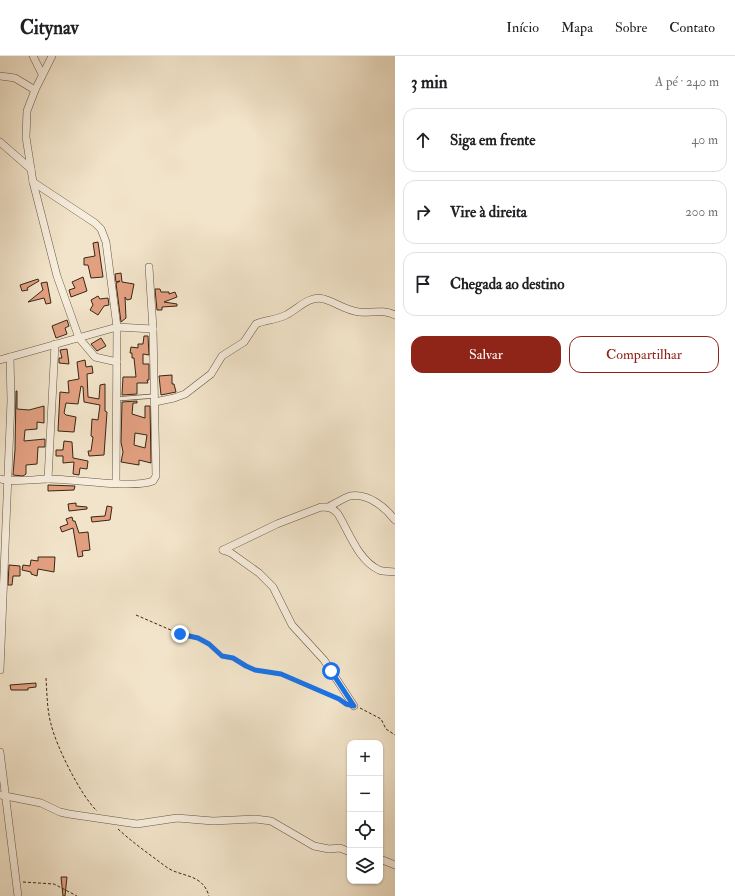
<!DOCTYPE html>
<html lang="pt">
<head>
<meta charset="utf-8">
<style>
	:root { --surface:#fff; --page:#f6f6f6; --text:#202124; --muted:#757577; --line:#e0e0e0; --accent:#8f2418 }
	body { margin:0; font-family:"IM FELL Double Pica",serif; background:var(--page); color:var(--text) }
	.controls { position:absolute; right:12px; bottom:12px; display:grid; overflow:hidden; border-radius:8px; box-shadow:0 1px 3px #0004 }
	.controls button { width:36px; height:36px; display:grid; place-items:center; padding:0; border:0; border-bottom:1px solid var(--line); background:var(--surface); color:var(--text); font:20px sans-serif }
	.stop { position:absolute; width:12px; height:12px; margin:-9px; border:3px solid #1a73e8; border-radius:50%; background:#fff }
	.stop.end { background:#1a73e8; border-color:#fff; box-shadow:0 1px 4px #0008 }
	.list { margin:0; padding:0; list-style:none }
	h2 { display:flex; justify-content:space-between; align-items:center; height:52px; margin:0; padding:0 16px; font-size:17px }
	h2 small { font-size:13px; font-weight:400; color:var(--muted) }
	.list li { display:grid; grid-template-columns:26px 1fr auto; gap:12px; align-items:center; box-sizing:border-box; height:64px; margin:0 8px 8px; padding:0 8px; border:1px solid var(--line); border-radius:12px }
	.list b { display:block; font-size:15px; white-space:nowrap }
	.list em { font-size:13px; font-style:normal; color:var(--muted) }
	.actions { display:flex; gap:8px; padding:12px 16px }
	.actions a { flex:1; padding:9px 0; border:1px solid var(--accent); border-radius:12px; text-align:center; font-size:14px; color:var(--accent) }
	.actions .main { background:var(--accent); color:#fff }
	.icon { flex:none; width:22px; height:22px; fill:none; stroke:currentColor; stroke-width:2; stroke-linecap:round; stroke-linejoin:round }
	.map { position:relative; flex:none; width:395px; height:840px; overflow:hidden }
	header { display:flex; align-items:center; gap:24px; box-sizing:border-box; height:56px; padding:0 20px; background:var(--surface); border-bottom:1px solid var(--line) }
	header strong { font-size:19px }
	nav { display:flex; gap:22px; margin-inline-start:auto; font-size:14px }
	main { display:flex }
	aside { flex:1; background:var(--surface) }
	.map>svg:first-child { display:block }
	.building { fill:#e3a081; stroke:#352715; fill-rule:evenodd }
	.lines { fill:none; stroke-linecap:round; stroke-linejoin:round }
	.service-casing { stroke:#645642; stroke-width:5 }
	.minor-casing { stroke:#645642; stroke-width:8 }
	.path { stroke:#352715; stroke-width:1; stroke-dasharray:3 2; stroke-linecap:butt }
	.service { stroke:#f7eddd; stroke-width:3.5 }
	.minor { stroke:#f7eddd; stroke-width:7 }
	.route { stroke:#1a73e8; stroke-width:5 }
</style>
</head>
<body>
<header>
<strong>Citynav</strong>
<nav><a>Início</a><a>Mapa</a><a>Sobre</a><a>Contato</a></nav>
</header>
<main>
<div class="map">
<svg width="395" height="840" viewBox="0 0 395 840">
	<rect width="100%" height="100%" fill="#f2e4ca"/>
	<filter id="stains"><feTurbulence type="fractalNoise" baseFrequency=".005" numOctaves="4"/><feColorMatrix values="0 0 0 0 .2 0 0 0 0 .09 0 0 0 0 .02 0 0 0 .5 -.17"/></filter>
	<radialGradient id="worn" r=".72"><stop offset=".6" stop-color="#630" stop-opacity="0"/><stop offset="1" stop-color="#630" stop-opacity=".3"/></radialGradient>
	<g class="building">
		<path d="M98,186l5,35 -12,1 -3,-13h-4v-7l11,-2 -2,-13z"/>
		<path d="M121,217l1,9 12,2 -3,15 -4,1 -2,-3 1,21 -5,4 -5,-39 4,-2 -4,1 -1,-8z"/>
		<path d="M83,221l4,14 -16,6 -2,-7 6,-2 -3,-6z"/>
		<path d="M38,223l1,2 -12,7 1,2 -6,1 -2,-6z"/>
		<path d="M47,226l4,21 -5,1 -2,-6 -16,4 15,-12 -2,-7z"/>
		<path d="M155,233h5l1,3h8v2l6,-2 2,5 -13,5 13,2v2l-15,1v3h-5z"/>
		<path d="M98,240l2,3 8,-1 1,7 -5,1 -6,9 -8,-5 3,-5 -2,-5z"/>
		<path d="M67,264l2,6 -4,2 2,6 -11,4 -4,-12z"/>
		<path d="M144,280h4l1,19 -6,-1v10h6v16h-2l1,3h-11v11l-15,1 1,-18h13l-2,-19h-2v-5h-2l1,-6 7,1v-4h5z"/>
		<path d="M101,282l5,8 -9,5 -6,-7z"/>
		<path d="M67,293l2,15 -10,-1v-5h3l-2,-8z"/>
		<path d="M85,304l1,7 6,-1 1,7 -6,1 1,23 11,2 1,-14 5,-1v27l2,1 -3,43 -15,1 -1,-5h3l2,-14 -2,-1 1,-17 6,1 2,-15 -16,-3 -1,-15 -2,-1 -3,18 -12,-1 -2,10 2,2 10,2 -2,15 -16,-1 2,-39 9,1 -1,-12 11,-2 -2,-17z"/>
		<path d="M172,319v9h2l2,8 -15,3 -2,-19z"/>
		<path d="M16,335h1v18l12,1 15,-4v17l-7,-1v7l-12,1 -1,11 21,-2v8h-7l-1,17 -11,1v9l-3,2 -10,-1 2,-25z"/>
		<path d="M137,345v2h-4l-1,11 13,4v-12h5l1,57 -12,-3v5l-18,-3 2,-10 -2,-10 1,-40zM135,377l12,2 -2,13 -11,-3z"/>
		<path d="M64,385l8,1 1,16 15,3 -1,8 -7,-1 -1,7 -6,-1 1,-12 -11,1v-7h-7v-6h7z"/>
		<path d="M48,429l27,1 -1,4 -26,1z"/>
		<path d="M76,447v3l11,1v2l-18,2 -1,-7z"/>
		<path d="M107,450l5,1 -2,13 -18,2 -1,-5 14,-1z"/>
		<path d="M72,461l1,4h2l4,12 9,-1 2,18 -8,1 1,5 -5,1 -5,-29 -11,4 -2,-5 8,-3 -2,-5z"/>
		<path d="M38,501h17l-1,15 -16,-3 -1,7 -6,-2v-2l-9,-2 1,-5 7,1 1,-6 7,1z"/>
		<path d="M9,509l11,1v10h-7l-1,9h-4z"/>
		<path d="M36,627v4l-8,1v2h-17l-1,-5z"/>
		<path d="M61,821h6l-2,19h-2z"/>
	</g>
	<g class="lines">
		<defs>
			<path id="service" d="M116,343l38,-3"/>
			<g id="minor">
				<path d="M33,0l9,18"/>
				<path d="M52,0l-17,34 -8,21 -1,26 7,45 24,94 22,62 16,19 22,5"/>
				<path d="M0,20l15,2 20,12"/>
				<path d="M0,86l31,27"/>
				<path d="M33,126l62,41 6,6 5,13 11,85 -1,156"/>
				<path d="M0,304l117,-33 36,2"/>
				<path d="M155,346l19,-4 11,-4 26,-20 11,-18 22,-14 12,-18c9,-4 20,-4 30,-9 12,-6 23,-20 38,-16 13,4 21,11 35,13 13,1 24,-3 36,3"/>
				<path d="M0,423c16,4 33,0 49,0 27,0 82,10 104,2l3,-5 -3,-147 -4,-62"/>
				<path d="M48,423l7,-135"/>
				<path d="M328,451c7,-3 15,-9 22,-11 18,-3 35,11 45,24"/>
				<path d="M223,494l54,-26 44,-17c8,0 12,1 17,7 11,18 20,46 41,56 5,2 11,1 16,2"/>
				<path d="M223,494l8,3 28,20 14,14 19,38 32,35 30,46"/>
				<path d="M0,614l11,-269 -1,-44"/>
				<path d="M0,696l18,144"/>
				<path d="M0,739l41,8 19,9 9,2 68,10 40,-6 36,3 42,-2 16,2 43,25 15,3 11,-1 10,4"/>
				<path d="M380,803l15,6"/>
			</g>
		</defs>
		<use href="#service" class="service-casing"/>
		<use href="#minor" class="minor-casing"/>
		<g class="path">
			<path d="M136,559l44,19 17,4 12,6 13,12 11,2 13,8 9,4 26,4 61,27"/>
			<path d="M46,622c1,15 1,32 5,46 5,22 30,72 46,87"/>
			<path d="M360,652l21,11 5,10 9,6"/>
			<path d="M118,773c14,13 31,25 47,37 15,12 37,6 44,30"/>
			<path d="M23,826l31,2 23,12"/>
		</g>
		<use href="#service" class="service"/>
		<use href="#minor" class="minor"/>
	</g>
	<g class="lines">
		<path class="route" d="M180,578l18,4 11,6 13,12 11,2 13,8 9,4 26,4 58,25 7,5 8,2 -23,-35"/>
	</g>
	<rect width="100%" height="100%" filter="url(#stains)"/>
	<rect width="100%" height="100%" fill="url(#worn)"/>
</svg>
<div class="controls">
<button>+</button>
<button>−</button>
<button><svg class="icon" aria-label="locate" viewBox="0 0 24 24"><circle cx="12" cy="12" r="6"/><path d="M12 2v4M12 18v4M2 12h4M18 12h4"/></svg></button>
<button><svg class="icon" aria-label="layers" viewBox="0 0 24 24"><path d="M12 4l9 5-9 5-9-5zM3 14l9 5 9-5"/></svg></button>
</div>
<div class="stop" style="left:331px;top:615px"></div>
<div class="stop end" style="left:180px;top:578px"></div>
</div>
<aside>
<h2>3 min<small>A pé · 240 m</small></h2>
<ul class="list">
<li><svg class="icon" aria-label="ahead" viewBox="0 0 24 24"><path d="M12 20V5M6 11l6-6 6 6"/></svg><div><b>Siga em frente</b></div><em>40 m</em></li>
<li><svg class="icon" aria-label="right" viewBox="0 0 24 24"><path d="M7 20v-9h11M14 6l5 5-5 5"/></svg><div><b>Vire à direita</b></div><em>200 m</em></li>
<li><svg class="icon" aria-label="arrive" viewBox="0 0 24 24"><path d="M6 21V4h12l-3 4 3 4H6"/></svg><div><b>Chegada ao destino</b></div></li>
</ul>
<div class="actions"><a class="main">Salvar</a><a>Compartilhar</a></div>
</aside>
</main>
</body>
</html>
